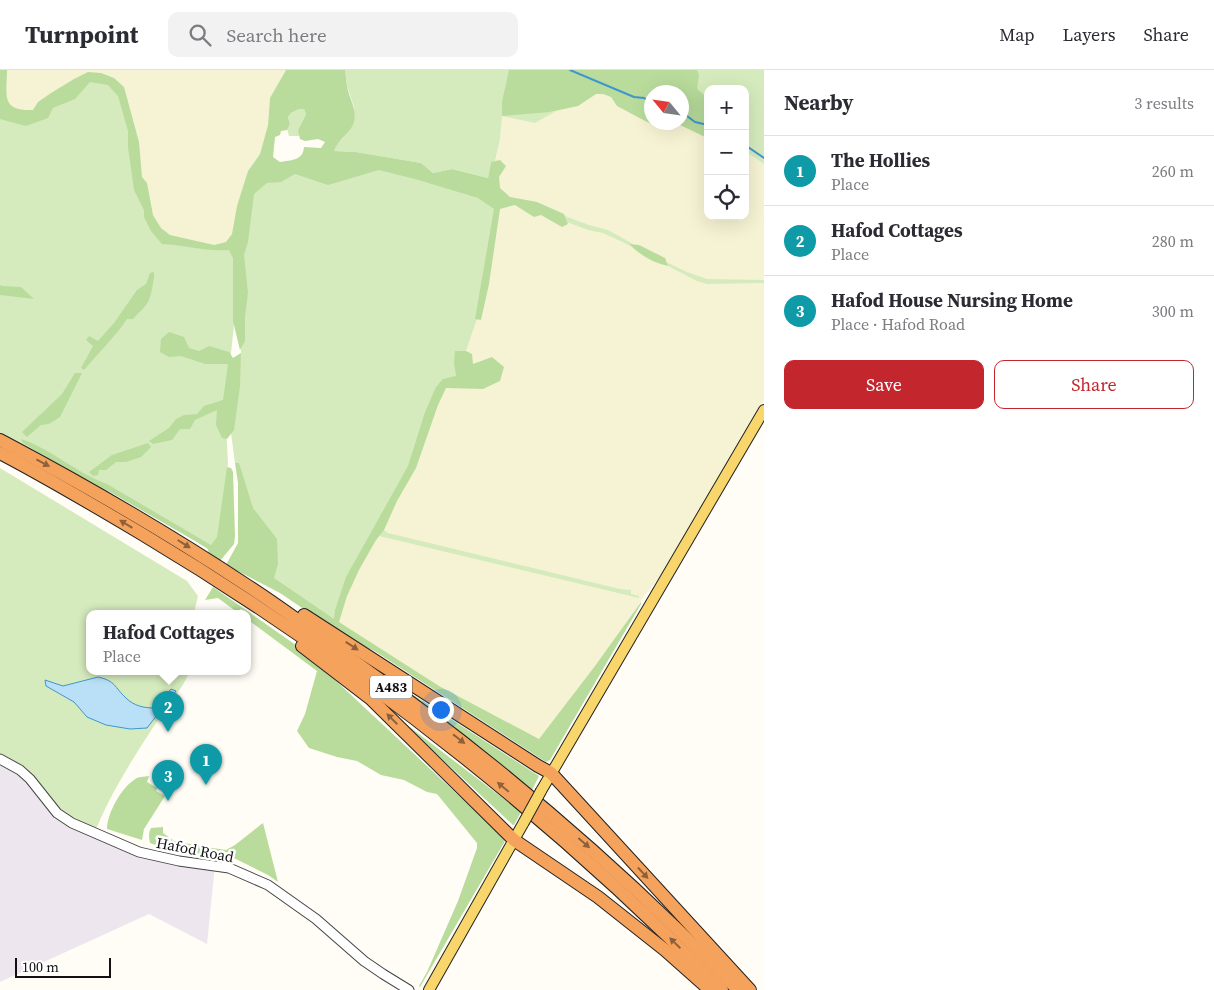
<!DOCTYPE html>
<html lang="en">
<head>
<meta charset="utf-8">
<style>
	:root { --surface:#fff; --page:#f2f2f3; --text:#2b2b33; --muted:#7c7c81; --line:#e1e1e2; --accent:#c4262e }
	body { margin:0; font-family:"Source Serif 4",serif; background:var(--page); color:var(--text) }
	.controls { position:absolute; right:15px; top:15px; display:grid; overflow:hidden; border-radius:10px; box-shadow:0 5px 20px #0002 }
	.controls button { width:45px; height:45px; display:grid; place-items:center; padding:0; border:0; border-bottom:1px solid var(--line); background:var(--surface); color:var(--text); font:25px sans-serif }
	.compass { position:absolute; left:644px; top:15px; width:45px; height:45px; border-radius:50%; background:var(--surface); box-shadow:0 5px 20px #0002; rotate:299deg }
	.scale { position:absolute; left:15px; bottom:12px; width:96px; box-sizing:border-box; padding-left:5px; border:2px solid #111; border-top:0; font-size:14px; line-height:18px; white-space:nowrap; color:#111; -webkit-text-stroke:4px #fff; paint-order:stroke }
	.you { position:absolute; left:440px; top:639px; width:18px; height:18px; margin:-12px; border:4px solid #fff; border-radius:50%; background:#1a73e8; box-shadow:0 0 0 8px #1a73e833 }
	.badge { display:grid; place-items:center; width:32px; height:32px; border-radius:50%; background:var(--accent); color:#fff; font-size:16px; font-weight:700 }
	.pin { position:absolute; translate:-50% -41px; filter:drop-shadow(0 1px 2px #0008) }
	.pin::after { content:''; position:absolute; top:26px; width:18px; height:15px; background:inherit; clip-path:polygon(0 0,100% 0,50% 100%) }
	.popup { position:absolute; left:86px; top:540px; width:165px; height:65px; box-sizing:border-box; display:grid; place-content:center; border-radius:10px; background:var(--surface); filter:drop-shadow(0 1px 4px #0005); font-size:16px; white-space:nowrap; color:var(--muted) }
	.popup b { font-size:19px; color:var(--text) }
	.popup::after { content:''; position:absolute; left:50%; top:100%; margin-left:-10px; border:10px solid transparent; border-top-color:var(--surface) }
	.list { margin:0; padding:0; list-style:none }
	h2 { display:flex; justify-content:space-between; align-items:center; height:65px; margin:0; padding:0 20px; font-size:21px }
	h2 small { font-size:16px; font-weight:400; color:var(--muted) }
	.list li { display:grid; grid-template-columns:32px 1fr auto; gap:15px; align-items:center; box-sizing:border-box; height:70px; padding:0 20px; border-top:1px solid var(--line) }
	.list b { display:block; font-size:19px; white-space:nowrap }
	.list p { margin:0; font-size:16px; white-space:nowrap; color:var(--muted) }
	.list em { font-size:16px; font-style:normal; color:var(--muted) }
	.actions { display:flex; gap:10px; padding:15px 20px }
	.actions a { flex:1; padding:11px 0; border:1px solid var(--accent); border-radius:10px; text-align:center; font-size:18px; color:var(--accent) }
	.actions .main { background:var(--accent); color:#fff }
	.icon { flex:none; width:28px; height:28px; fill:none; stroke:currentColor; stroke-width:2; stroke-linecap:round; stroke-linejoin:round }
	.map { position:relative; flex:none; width:764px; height:920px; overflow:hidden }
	header { display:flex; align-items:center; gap:30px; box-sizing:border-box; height:70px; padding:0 25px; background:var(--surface); border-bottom:1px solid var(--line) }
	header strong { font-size:24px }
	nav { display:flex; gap:28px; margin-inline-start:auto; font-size:18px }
	.search { width:350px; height:45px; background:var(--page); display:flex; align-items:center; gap:12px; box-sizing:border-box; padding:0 18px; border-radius:10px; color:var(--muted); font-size:19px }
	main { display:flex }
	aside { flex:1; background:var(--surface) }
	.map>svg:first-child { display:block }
	.industrial { fill:#eee6ef }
	.farmland { fill:#f6f3d4 }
	.green { fill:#d5ebbd }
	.forest { fill:#b9dc9c; fill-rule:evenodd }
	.water { fill:#b9e0f7; stroke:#3f96cf }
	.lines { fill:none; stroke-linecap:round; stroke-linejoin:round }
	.stream { stroke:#3f96cf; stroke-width:2 }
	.minor-casing { stroke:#444; stroke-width:11 }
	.major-casing { stroke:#222; stroke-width:12 }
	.highway-casing { stroke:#222; stroke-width:14 }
	.minor { stroke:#fff; stroke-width:9 }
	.major { stroke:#f9d66b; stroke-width:10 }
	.highway { stroke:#f5a25d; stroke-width:12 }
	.major-bridge-casing { stroke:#222; stroke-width:12; stroke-linecap:butt }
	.major-bridge { stroke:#f9d66b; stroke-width:10 }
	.oneway { fill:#8e613b }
	.labels { text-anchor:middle; stroke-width:5; stroke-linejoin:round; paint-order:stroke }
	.shield { fill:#fff; stroke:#585858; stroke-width:1 }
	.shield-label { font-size:14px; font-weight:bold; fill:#111 }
	.street-label { font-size:15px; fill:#111; stroke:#fff }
</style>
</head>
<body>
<header>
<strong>Turnpoint</strong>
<div class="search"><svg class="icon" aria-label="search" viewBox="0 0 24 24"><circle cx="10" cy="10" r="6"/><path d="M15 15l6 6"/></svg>Search here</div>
<nav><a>Map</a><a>Layers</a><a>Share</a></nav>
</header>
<main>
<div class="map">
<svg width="764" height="920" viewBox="0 0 764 920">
	<rect width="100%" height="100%" fill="#fffdf5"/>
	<path class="industrial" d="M0,689l9,5 48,49 82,39 76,13 -8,79 -58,-30 -149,68z"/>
	<g class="farmland">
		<path d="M0,0h286l-16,28 -2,27 -8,29 -12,17 -17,74 -19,4 -47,-12 -125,-126 -23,4 -17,-12z"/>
		<path d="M599,18l53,34h30l26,6v88h37v-65l19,13v236l-105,178 -14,17 -103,154 -207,-123 14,-42 81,-171 36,-62 11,-32 18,-158 5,-22 2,-28z"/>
	</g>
	<g class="green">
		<path d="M345,0h164l41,42 6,-1 -21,12 -33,-7 -2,23 -5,22 -4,2 -3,15 -36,-9 -19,4 -12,-10 -65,-11 -23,-1 2,-5 9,-9 10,-30 -7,-21z"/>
		<path d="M692,0h72v94l-19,-13v-62h-37v13l-14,-12z"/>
		<path d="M98,7l16,8 9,17 26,113 16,22 47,12 19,-4 4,15 -1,65 -9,85 3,52 -7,89 -120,-66 -15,-4 -86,-45v-333l17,12 23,-4z"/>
		<path d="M299,39h5l2,5 -8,16 2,6h-11l-2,-7 3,-5 -2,-7 3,-4z"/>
		<path d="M377,93l123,34 -23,122 -11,32 -1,25 -22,9 -30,82 -64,117 -14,41 -66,-44 -34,-118 -4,-30 10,-80v-98l9,-61 16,-17z"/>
		<path d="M565,146l24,9 19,5 27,15 -5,-1 1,2 -28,-13 -15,-3 -21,-8z"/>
		<path d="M666,192l21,10 20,7 57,1v3l-57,1 -10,-3 -29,-15z"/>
		<path d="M0,398l187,113 11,15 -4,17h-105v58h101c-9,21 -26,39 -38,58 -20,31 -41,64 -55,98l-4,1 -26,-14 -11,-9 -30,-37 -26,-15z"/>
		<path d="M384,460l4,3 232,56 11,1v4l8,2v2l-260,-62z"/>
	</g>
	<g class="forest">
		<path d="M0,0h7c0,25 -7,41 26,40l5,-8 13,-9 23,-14 14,-7 13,1 13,5 10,9 15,55 3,35 5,6 6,32 8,13 9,7 44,10 12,-3 6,-8 5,-28 11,-35 12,-17 8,-29 2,-27 16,-28h59c1,5 1,11 2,16 2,12 10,23 7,36 -3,11 -17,18 -20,29l22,1 65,11 12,10 19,-4 36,9 3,-16 9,-2 6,6 -7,11 1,11 10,9 27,5 27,12 4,10 -6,3 -21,-12 -7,2 -19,-12 -15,4 -11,75 -8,36 -6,-1 19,-110 -16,-11 -63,-19 -36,-9 -51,15 -33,-11 -14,8 -14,1 -13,11 -6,48 -4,13 4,38 -3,24v24l-5,9 -7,-29v-63l-4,-8c-23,2 -44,-5 -67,-6l-11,-13 -7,-14v-7l-10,-20 -6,-43v-16l-10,-35 -10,-11 -18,-3 -15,17 -22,9 -5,10 -22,8 -26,-7zM299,39h5l2,5 -8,16 2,9 5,2 13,-2 7,3 -4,6 -17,-1c-1,14 -13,13 -24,15l-7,-5 2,-20 5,-2 1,-4 6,-1 3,-6 -2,-7 3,-4z"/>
		<path d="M509,0h188l2,5 -2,14 11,9v39h-3l-25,-12 -16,2 -17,-5 -30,-16 -6,-9 -8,-3h-7l-18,12 -28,6 -48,4v-14zM652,22h30v30h-30z"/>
		<path d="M629,174l10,1 26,13 3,8c-15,-3 -28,-11 -39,-22z"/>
		<path d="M154,202c1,4 -3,24 -5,28 -3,7 -11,13 -16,19h-6c-12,18 -29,34 -43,51l-3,-2 12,-22 -7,-6 3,-4 9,5 16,-18 23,-33 9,-6 4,-11z"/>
		<path d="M0,215l2,1 19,1 13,12 -34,-4z"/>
		<path d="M169,262l15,5 5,11 10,3 10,-5 20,6 4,6 8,-5 -1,33 -6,44 -7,9 -5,-1 -6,-13 1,-15 -22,10 -5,9h-10l-8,11 -19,4 -4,-3 20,-13 7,-9 8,-4 13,-1 7,-8 19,-6 5,-36h-23l-24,-8 -12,1 -9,-5 1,-13z"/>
		<path d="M455,281h11l6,3 1,10 19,-7 12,10 -4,14 -17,8 -37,-1 -8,17 -22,63 -19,33 -13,29 -8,10 -17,30 -12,26 -8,26 100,64 100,53 56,-73 46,-64v2l-91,156 -4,2 -170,-110 -37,-19 -59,-40 -54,-28 12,-22v-60l-3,-20h4l14,45 24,31 1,25 -4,14 60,41 1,-9 11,-33 62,-111 17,-54 11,-25 7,-8 13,-3 -2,-13z"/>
		<path d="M75,303h7l-22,44 -11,7 -8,1 -14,12 -5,-5 40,-38z"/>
		<path d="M21,369c31,10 55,34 86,45l104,61 6,-8 10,-70 4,1 2,4 2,64 -1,8 -14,17 -11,-6 -1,-6 -13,-8 -85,-49 -24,-11 -63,-38z"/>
		<path d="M148,373l3,4 -10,10 -15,5h-10l-10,8h-7l-1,5 -5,1 -4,-4 23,-17z"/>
		<path d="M213,517l90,63 201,188 1,3 -85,146 -1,-1 8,-14 31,-71 19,-53v-5l-40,-49 -10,-2 -23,-12 -23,-5 -24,-14 -20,-4 -28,-9 -12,-17 8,-17 12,-43 -70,-52v-6l-6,-4 -4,3 -19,-14 -13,2z"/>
		<path d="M390,610l149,96 -7,14z"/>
		<path d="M398,648l123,94 -7,13h-1z"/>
		<path d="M149,706l-2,6 10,6 -1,3 9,5 -21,33 -2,11 -35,-11c0,-15 14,-41 27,-49 4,-4 10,-3 15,-4z"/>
		<path d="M263,753l15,59 -10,-7 -32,-16 -61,-7 -25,-9c-1,-5 -2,-10 1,-15l12,-1v6l11,8 32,6 20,3 9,-5z"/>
	</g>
	<path class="water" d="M98,607c18,4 16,10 28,21 8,8 18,10 29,10l16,-19 5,2 -29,37 -17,1 -24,-4 -19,-8 -13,-15 -28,-16 -1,-6 18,6z"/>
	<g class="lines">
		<g class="stream">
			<path d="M570,0l64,27 10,1 8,5"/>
			<path d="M682,39h5v7l8,6 13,3"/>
			<path d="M745,75l19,13"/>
		</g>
		<defs>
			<path id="minor" d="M0,689l20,11 10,9 27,34 15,10 67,29 40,9 50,7 39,17 48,34 48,42 19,13 26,16"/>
			<g id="major">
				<path d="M541,721l223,-381"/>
				<path d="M429,920l95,-168"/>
			</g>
			<g id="highway">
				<path d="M0,370c85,45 168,93 248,146 34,22 66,46 99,70 116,82 226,172 329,272 21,21 42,41 62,62"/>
				<path d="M0,383c48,25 95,53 142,81 214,128 405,278 580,456"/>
				<path d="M304,545l234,151 13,7 199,217"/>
				<path d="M302,576l69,53 143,141 84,57 67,53 45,40"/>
			</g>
		</defs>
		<use href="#minor" class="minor-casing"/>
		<use href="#major" class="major-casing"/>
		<use href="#highway" class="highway-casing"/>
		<use href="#minor" class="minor"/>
		<use href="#major" class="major"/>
		<use href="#highway" class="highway"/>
		<defs>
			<path id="major-bridge" d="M524,752l17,-31"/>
		</defs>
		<use href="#major-bridge" class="major-bridge-casing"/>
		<use href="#major-bridge" class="major-bridge"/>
	</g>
	<defs><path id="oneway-solid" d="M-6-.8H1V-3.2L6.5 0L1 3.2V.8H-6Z" transform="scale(1.25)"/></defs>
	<g class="oneway">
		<use href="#oneway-solid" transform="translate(43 393) rotate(28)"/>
		<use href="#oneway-solid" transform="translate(126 454) rotate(-149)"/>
		<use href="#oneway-solid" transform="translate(184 474) rotate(32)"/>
		<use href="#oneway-solid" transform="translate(352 576) rotate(33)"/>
		<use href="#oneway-solid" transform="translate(392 649) rotate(-135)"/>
		<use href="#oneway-solid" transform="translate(459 669) rotate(38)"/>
		<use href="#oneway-solid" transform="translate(503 717) rotate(-140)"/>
		<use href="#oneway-solid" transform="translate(584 773) rotate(41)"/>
		<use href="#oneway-solid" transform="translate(643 803) rotate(47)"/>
		<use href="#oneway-solid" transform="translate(675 873) rotate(-136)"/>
	</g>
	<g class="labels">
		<rect class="shield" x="370" y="605.5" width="42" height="23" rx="4"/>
		<g class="shield-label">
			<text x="391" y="622">A483</text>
		</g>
		<g class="street-label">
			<text transform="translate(195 780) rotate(11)" y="5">Hafod Road</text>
		</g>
	</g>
</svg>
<div class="controls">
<button>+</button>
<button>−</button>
<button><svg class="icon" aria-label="locate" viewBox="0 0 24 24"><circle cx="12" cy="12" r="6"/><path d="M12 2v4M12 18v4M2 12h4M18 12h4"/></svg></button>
</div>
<svg class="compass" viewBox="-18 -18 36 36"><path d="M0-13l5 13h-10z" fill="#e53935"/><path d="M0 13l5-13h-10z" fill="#7c7c81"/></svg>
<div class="scale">100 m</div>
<div class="you"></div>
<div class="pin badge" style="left:206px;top:715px;background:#0f9aa8">1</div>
<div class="pin badge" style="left:168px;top:662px;background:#0f9aa8">2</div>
<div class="popup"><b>Hafod Cottages</b>Place</div>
<div class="pin badge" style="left:168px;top:731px;background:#0f9aa8">3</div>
</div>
<aside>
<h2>Nearby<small>3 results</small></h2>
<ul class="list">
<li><span class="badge" style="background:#0f9aa8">1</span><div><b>The Hollies</b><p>Place</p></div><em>260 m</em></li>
<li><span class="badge" style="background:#0f9aa8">2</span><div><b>Hafod Cottages</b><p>Place</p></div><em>280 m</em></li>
<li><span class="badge" style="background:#0f9aa8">3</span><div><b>Hafod House Nursing Home</b><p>Place · Hafod Road</p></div><em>300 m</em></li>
</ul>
<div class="actions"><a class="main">Save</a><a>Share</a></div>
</aside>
</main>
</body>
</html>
